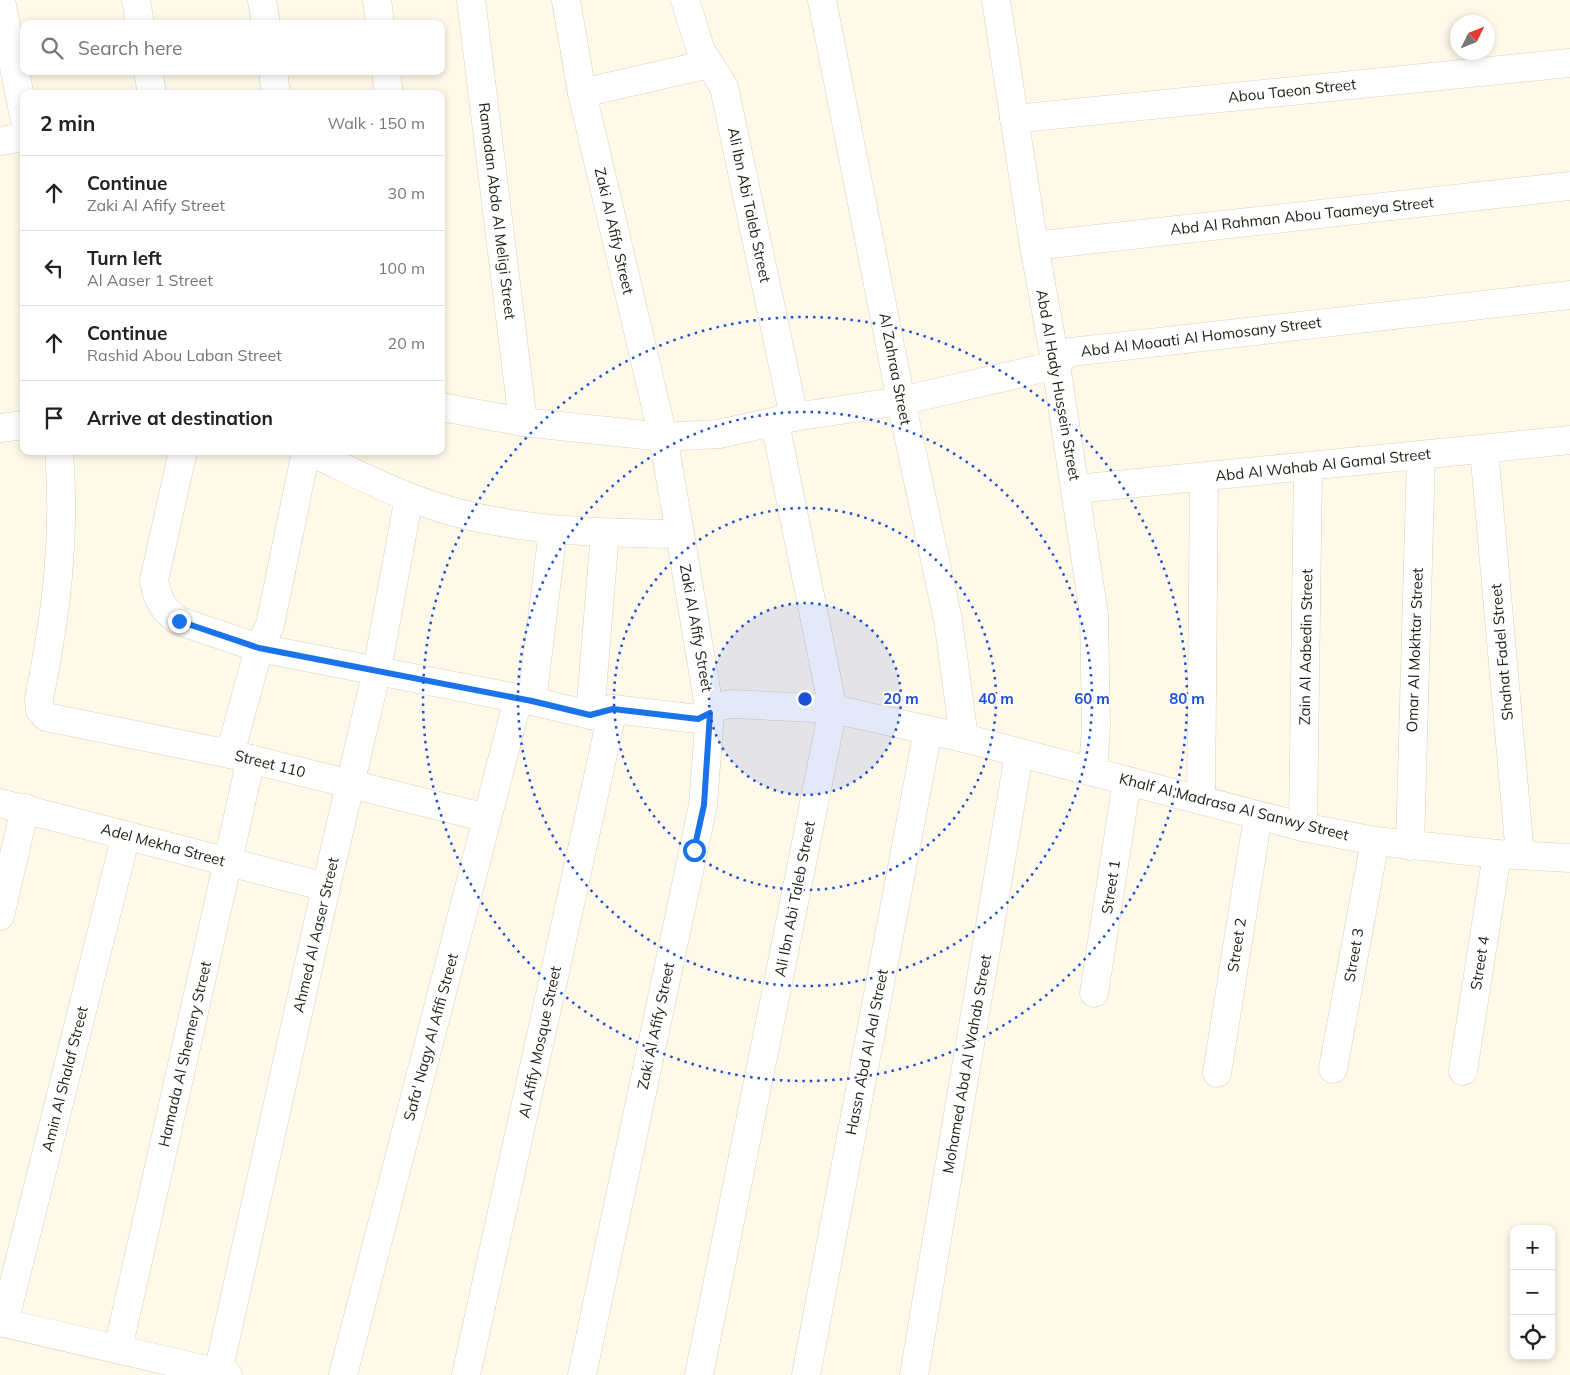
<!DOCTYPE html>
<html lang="en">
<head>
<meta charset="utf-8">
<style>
	:root { --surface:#fff; --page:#f2f2f2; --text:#222; --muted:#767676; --line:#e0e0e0 }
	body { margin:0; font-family:Mulish,sans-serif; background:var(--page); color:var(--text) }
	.controls { position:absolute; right:15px; bottom:15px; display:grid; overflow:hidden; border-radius:10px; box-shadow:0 2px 8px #0003 }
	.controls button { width:45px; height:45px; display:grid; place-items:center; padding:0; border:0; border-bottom:1px solid var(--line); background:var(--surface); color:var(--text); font:25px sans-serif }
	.compass { position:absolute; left:1450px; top:15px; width:45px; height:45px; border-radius:50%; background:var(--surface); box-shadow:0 2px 8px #0003; rotate:47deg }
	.stop { position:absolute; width:15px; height:15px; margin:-11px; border:4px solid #1a73e8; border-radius:50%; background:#fff }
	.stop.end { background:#1a73e8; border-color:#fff; box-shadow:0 1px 5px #0008 }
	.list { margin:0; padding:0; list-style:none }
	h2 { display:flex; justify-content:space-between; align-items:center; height:65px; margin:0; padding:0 20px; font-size:21px }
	h2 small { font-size:16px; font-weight:400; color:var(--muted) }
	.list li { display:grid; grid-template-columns:32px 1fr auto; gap:15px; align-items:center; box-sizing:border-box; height:75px; padding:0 20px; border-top:1px solid var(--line) }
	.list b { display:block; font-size:19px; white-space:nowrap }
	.list p { margin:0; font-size:16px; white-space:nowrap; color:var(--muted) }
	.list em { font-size:16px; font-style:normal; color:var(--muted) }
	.icon { flex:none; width:28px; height:28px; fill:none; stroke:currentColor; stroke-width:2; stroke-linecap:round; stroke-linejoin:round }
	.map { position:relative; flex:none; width:1570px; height:1375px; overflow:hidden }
	.search { position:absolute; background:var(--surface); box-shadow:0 2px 8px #0003; left:20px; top:20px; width:425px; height:55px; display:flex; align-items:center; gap:12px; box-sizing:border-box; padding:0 18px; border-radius:10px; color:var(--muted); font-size:19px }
	.panel { position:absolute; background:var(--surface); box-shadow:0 2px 8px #0003; left:20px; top:90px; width:425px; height:365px; border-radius:10px }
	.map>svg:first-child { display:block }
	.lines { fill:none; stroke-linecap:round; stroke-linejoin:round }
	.minor-casing { stroke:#dad0b8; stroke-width:29 }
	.minor { stroke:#fff; stroke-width:28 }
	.route { stroke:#1a73e8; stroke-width:6 }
	.ring { fill:none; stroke:#1d4ed8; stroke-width:2.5; stroke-dasharray:2.5 5 }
	.labels { text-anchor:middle; stroke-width:4; stroke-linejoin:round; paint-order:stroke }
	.street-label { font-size:15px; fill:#221e16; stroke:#fff }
	.centre { fill:#1d4ed8; stroke:#fff; stroke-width:2.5 }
	.ring-label { font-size:15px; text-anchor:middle; font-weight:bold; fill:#1d4ed8; stroke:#fff; stroke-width:4; stroke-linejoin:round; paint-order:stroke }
</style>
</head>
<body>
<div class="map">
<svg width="1570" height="1375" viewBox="0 0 1570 1375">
	<rect width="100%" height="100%" fill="#fff9ea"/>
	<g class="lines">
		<defs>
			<g id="minor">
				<path d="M1,0l23,117"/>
				<path d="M136,0l4,24"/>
				<path d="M262,0l4,24"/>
				<path d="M377,0l3,24"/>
				<path d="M471,0l52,422"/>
				<path d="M566,0l16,93 81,344 17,97 30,179 -7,92 -121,570"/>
				<path d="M685,0l16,51 23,36 70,330"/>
				<path d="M822,0l79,401 47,219 16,118"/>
				<path d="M996,0l38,246 22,119 38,250 2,110 -3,47"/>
				<path d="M148,71l4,23"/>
				<path d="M273,71l3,23"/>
				<path d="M386,71l3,23"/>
				<path d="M582,93l127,-29"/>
				<path d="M1014,119l556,-56"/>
				<path d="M0,141l24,-4"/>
				<path d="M1034,246l536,-60"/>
				<path d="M441,407l82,15 140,15 56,-3 75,-17 107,-16 155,-36 9,-10 6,-3 499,-57"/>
				<path d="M0,428l24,-3"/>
				<path d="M1484,449l36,406"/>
				<path d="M59,451c7,87 -3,164 -20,248l1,11 6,7 184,37 257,64"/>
				<path d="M183,451l-29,129c3,19 9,30 25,41l80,27 273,53 58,14 23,-6 85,10 22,-13 12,-2 101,5 131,29 339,89 72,14 122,13 73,4"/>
				<path d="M308,451c33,15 67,33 101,46 85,34 180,36 271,37"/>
				<path d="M1076,489l494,-49"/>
				<path d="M532,701l21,-171"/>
				<path d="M590,715l15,-182"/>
				<path d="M230,754l29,-106 11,-23 36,-174"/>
				<path d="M1201,799l3,-322"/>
				<path d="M0,803l326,84"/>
				<path d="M1303,827l5,-360"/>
				<path d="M1410,846l11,-391"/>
				<path d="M0,916l25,-108"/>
				<path d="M1094,993l33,-212"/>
				<path d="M1333,1069l42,-228"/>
				<path d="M1463,1071l34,-217"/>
				<path d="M1217,1073l41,-257"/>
				<path d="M0,1322l228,53"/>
				<path d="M4,1323l122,-488"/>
				<path d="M118,1349l133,-590"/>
				<path d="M218,1373l108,-486 51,-217 32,-173"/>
				<path d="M343,1375l175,-676"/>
				<path d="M466,1375l147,-666"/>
				<path d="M699,1375l134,-666 -58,-286"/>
				<path d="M806,1375l122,-645"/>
				<path d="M914,1375l105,-621"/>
			</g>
		</defs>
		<use href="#minor" class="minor-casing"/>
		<use href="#minor" class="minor"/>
	</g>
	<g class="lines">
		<path class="route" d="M179,621l80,27 273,53 58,14 23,-6 85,10 12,-6 -6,92 -10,45"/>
	</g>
	<circle cx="805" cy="699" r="96" fill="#1d4ed8" fill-opacity=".12"/>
	<g class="ring">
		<circle cx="805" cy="699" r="96"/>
		<circle cx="805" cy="699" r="191"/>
		<circle cx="805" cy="699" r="287"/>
		<circle cx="805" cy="699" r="382"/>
	</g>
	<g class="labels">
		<g class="street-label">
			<text transform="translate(1292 91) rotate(-6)" y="5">Abou Taeon Street</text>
			<text transform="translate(749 205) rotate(78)" y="5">Ali Ibn Abi Taleb Street</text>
			<text transform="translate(497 211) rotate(83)" y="5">Ramadan Abdo Al Meligi Street</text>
			<text transform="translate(1302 216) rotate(-6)" y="5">Abd Al Rahman Abou Taameya Street</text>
			<text transform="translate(614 231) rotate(77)" y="5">Zaki Al Afify Street</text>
			<text transform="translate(1201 337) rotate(-7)" y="5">Abd Al Moaati Al Homosany Street</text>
			<text transform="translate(895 369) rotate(79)" y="5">Al Zahraa Street</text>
			<text transform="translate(1058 385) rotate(80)" y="5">Abd Al Hady Hussein Street</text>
			<text transform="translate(1323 465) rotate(-6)" y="5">Abd Al Wahab Al Gamal Street</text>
			<text transform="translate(696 628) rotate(80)" y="5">Zaki Al Afify Street</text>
			<text transform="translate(1306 647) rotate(-89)" y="5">Zain Al Aabedin Street</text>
			<text transform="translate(1415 650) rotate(-88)" y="5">Omar Al Mokhtar Street</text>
			<text transform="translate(1502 652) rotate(-95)" y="5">Shahat Fadel Street</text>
			<text transform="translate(270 764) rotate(14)" y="5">Street 110</text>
			<text transform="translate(1234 807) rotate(14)" y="5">Khalf Al Madrasa Al Sanwy Street</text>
			<text transform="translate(163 845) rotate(15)" y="5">Adel Mekha Street</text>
			<text transform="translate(1111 887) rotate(-81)" y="5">Street 1</text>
			<text transform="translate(795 899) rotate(-79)" y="5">Ali Ibn Abi Taleb Street</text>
			<text transform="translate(316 935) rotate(-77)" y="5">Ahmed Al Aaser Street</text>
			<text transform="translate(1237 945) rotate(-81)" y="5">Street 2</text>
			<text transform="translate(1354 955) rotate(-80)" y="5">Street 3</text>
			<text transform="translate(1480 963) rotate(-81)" y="5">Street 4</text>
			<text transform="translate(656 1026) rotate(-78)" y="5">Zaki Al Afify Street</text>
			<text transform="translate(431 1037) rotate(-75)" y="5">Safa' Nagy Al Afifi Street</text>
			<text transform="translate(540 1042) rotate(-78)" y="5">Al Afify Mosque Street</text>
			<text transform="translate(867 1052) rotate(-79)" y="5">Hassn Abd Al Aal Street</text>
			<text transform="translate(185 1054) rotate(-77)" y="5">Hamada Al Shemery Street</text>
			<text transform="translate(967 1064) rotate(-80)" y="5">Mohamed Abd Al Wahab Street</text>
			<text transform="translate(65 1079) rotate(-76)" y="5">Amin Al Shalaf Street</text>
		</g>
	</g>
	<circle cx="805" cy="699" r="8" class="centre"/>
	<g class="ring-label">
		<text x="901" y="704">20 m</text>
		<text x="996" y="704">40 m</text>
		<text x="1092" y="704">60 m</text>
		<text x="1187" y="704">80 m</text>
	</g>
</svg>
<div class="controls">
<button>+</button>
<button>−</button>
<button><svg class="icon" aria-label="locate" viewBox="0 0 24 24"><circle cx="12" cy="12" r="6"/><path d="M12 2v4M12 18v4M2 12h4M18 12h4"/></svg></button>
</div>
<svg class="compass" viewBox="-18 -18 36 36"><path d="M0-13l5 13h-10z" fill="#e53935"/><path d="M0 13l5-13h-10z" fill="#767676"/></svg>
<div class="stop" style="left:694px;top:850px"></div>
<div class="stop end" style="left:179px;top:621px"></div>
<div class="search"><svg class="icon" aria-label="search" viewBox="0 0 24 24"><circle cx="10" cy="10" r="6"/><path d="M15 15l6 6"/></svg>Search here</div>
<section class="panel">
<h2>2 min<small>Walk · 150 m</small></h2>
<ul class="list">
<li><svg class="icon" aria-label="ahead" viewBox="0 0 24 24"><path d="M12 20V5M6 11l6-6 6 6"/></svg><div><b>Continue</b><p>Zaki Al Afify Street</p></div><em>30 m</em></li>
<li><svg class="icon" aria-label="left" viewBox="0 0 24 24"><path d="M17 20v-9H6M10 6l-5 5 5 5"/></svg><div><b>Turn left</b><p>Al Aaser 1 Street</p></div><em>100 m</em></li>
<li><svg class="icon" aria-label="ahead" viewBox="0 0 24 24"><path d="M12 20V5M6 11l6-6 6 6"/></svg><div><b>Continue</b><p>Rashid Abou Laban Street</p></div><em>20 m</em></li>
<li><svg class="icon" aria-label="arrive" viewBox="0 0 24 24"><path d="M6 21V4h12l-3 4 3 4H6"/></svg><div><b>Arrive at destination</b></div></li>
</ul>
</section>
</div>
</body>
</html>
